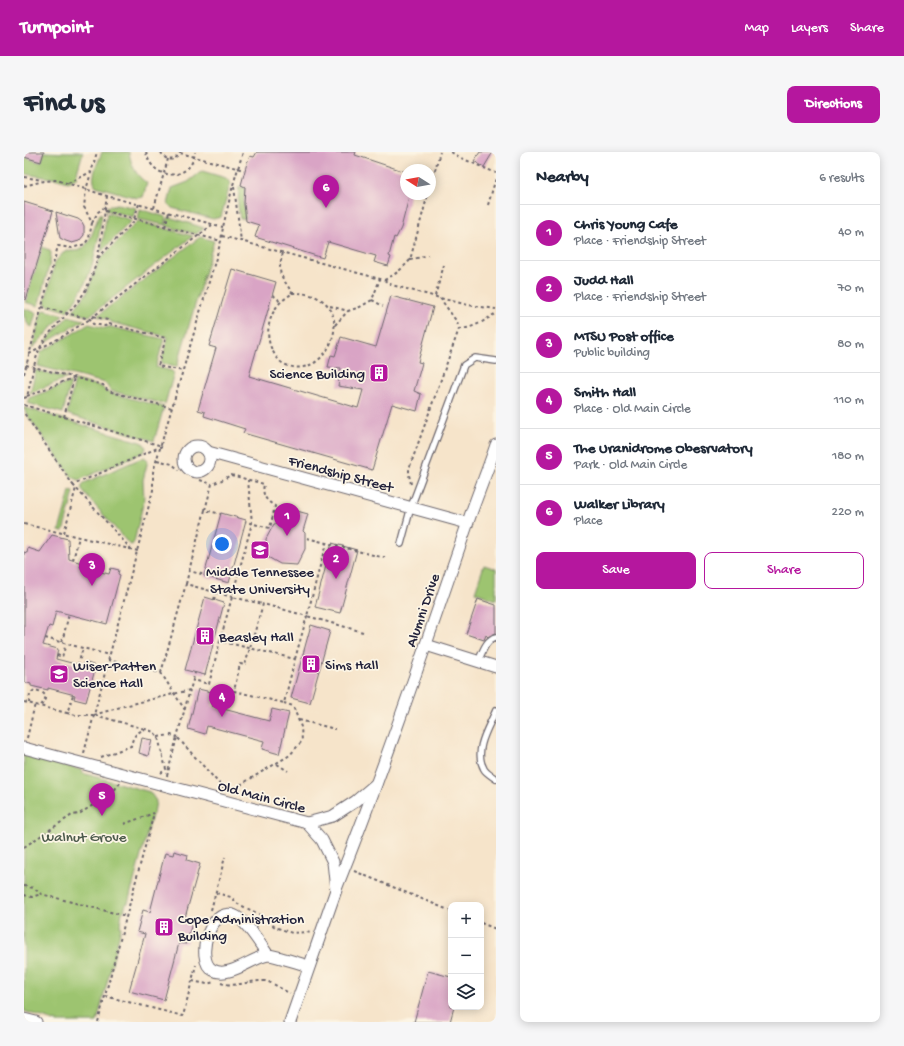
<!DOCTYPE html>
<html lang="en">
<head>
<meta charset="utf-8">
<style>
	:root { --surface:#fff; --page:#f6f6f7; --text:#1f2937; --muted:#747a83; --line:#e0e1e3; --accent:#b5179e }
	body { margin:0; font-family:"Gochi Hand",sans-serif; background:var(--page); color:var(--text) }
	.controls { position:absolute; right:12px; bottom:12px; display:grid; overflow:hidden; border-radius:8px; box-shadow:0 2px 10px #0003 }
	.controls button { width:36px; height:36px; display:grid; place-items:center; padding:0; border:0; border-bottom:1px solid var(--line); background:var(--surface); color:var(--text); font:20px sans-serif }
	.compass { position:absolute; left:376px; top:12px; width:36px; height:36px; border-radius:50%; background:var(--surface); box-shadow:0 2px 10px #0003; rotate:281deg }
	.you { position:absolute; left:198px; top:392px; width:14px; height:14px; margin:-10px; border:3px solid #fff; border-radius:50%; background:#1a73e8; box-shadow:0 0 0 6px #1a73e833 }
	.badge { display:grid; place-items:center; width:26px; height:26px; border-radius:50%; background:var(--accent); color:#fff; font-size:13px; font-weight:700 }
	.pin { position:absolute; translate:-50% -33px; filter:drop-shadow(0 1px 2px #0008) }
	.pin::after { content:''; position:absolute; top:21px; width:14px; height:12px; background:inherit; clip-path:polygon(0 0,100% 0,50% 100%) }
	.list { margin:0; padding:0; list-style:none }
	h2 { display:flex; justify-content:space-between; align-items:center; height:52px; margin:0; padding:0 16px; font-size:17px }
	h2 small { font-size:13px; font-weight:400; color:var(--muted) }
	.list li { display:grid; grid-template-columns:26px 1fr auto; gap:12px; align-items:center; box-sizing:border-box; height:56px; padding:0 16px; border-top:1px solid var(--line) }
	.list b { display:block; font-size:15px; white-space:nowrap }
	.list p { margin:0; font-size:13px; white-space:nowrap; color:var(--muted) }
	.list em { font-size:13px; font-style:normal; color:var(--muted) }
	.actions { display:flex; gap:8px; padding:12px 16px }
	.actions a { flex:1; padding:9px 0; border:1px solid var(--accent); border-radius:8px; text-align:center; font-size:14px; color:var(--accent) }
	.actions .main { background:var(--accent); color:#fff }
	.icon { flex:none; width:22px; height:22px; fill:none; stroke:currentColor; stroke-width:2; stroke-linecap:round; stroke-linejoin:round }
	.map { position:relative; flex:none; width:472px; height:870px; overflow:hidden; border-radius:8px }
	header { display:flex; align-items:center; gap:24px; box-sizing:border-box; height:56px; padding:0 20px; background:var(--accent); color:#fff }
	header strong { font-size:19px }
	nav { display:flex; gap:22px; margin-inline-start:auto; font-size:14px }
	.intro { display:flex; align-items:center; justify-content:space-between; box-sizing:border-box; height:96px; padding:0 24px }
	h1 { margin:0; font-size:28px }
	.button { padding:10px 18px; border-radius:8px; background:var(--accent); color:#fff; font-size:14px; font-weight:700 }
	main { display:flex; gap:24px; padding:0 24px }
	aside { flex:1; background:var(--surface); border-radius:8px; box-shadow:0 2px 10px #0003 }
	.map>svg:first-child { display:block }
	.green { fill:#9dc46f; stroke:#607355 }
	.building { fill:#d9a4c5 }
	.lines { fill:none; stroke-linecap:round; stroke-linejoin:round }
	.service-casing { stroke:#6c666d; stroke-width:8 }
	.minor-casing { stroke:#6c666d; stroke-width:13 }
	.path { stroke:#6c666d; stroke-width:2; stroke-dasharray:3 3; stroke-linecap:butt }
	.service { stroke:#fff; stroke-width:5.5 }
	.minor { stroke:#fff; stroke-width:11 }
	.labels { text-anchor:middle; stroke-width:3.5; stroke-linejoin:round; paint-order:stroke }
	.poi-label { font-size:15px; fill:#22223b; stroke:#fcf5e5; text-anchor:start }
	.street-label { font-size:15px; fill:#22223b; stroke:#fcf5e5 }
	.park-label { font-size:15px; fill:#4d5b4d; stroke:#fcf5e5 }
</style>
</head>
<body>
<header>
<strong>Turnpoint</strong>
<nav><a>Map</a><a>Layers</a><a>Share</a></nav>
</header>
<div class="intro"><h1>Find us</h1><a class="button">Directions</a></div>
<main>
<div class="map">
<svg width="472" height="870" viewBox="0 0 472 870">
	<rect width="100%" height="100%" fill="#fcf5e5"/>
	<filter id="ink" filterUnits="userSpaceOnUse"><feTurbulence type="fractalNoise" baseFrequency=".025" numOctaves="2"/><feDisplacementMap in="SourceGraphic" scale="8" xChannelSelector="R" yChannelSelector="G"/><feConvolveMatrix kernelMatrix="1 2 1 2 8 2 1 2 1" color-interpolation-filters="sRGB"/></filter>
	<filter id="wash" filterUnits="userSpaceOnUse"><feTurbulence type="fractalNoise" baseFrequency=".012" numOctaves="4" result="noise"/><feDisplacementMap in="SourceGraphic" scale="16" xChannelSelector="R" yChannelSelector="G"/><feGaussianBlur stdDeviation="0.9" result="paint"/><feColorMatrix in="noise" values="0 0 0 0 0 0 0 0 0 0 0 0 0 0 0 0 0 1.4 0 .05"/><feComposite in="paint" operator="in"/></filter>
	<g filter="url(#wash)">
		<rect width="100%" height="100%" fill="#f6e4ca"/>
		<g class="green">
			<path d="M20,0l17,1 1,-1h21l-7,24 2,1 -10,5 -10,-3 -34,-5v-17l17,5z"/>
			<path d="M78,0h27c2,13 7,24 18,31l-4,14 -6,1 -41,-12c-7,-8 3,-25 6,-34z"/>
			<path d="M178,19l24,7 3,3 1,4 -9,32 -8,2 -41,-11 -4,-4 4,-16 16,-6z"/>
			<path d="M215,35l6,1 -1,16 2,14 -6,1 -2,-14z"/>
			<path d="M93,52l19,4 -3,9 -27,-7 1,-3z"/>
			<path d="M116,57l26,8 -2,8 -26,-6z"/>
			<path d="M83,61l25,7 -31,32z"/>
			<path d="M76,62h2c-6,39 -9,65 -35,97l-21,-6 -1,-3 10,-40 11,-12c25,7 26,-22 34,-36z"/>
			<path d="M145,65l35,11 -8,6 -30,-8z"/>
			<path d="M114,69l55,15 -104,80 -17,-4 15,-19 12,-33z"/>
			<path d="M176,85l14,4 -37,125 -2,1 -14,-4 7,-26 -58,-15 -2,-3 -11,-3z"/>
			<path d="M18,95l7,3 2,3 -1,10 -12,43 -13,-4z"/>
			<path d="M0,156l12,5 -4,14 -3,-1 -5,-10z"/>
			<path d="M21,158l18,5 -31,34 10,-38z"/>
			<path d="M44,164l16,4 -40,24z"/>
			<path d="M65,172l16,4 3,-1h3l53,12 -8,28 16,4 2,2 -9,31 -54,-13 -6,-8 -67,-17 3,-14z"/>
			<path d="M12,218l31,8 -37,15z"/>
			<path d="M51,228l27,7 4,5 58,15 -10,34 -87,-27z"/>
			<path d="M47,230l-8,31 -36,-10 2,-5z"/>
			<path d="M0,256h2l114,34 4,2 2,4 -2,4 -65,28 -7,-3 -45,-62z"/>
			<path d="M120,305l4,3 -5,20 1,20 -10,42 -2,3 -3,-1 -44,-50c-3,-4 -5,-7 -1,-11z"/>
			<path d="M46,339l4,1 -11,40 -4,-1z"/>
			<path d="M460,413l12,4v31l-21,-8z"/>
			<path d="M0,603l58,15v3l68,19 6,9 -2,12 -2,2 -24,88 -2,1 -2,7 -2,1 -2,14 1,2 -24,94h-40l-33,-11z"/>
		</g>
		<g id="blocks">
			<g class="building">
				<path d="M0,0h20l-3,10 -17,-5z"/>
				<path d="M233,0h99l-1,3 51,17v22h3l-1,7 -7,27 -5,10 -2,-1 -5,19 2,1 -3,9 -14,-4 2,-6 -48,-14 -5,16 -68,-21 4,-12 -13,-4 -2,-17 1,-17 -4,-2 6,-22 3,-7 4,1z"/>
				<path d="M456,0h13l-9,15 -10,-6z"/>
				<path d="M0,50l29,9 -27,89 -2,-1z"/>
				<path d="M32,60l22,7 4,3 2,4v9l-5,6 -7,2 -6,-2 -6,-3z"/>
				<path d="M208,117l44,13 -27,94 109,32 5,-18 -25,-4 3,-18 -13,-1 3,-12 4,1 6,-19 35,10 15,-51 42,11 -15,55 4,1 -8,28 7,3 -4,17 -25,-7 -20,66 -129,-37 2,-4 -41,-13 1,-4 -7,-2 18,-62 -7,-2z"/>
				<path d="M258,355l26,7 -5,17 2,2v16l-8,16 -17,-1 -14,-8v-17l8,-15h3z"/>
				<path d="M197,361l25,7 -17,63 -25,-7z"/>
				<path d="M28,383l16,4 1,20 13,4 -2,4 29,7 2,-6 8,2 -1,4 2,1 -13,49 -51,-13 -4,16 -3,-1 -6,19 15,4 -2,10 27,7 1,-4 12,4 -10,36 -12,-3 1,-4 -27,-7v2l-17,-4v-2l-7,-2v-130l3,1 1,-5 12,4z"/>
				<path d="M308,391l25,7 -17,63 -25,-6z"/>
				<path d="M181,445l19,6 -19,72 -20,-5z"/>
				<path d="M454,447l18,6v28l-8,4 -2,-2 -2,5 -18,-6z"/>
				<path d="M287,473l19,6 -20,72 -19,-5z"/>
				<path d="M174,537l18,4 -4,13 57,15 3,-12 17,4 -10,41 -17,-5 2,-8 -57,-15 -2,8 -17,-5z"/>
				<path d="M118,586l10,2 -4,16 -9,-3z"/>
				<path d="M150,699l14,4 -1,5 13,4 -16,57 8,2 -6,21 -7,-1 -15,57 -35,-9 16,-57 -8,-2 6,-22 7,2 15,-59 8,2z"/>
				<path d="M404,819l23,6v30h3l-4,15h-36z"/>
			</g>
		</g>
	</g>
	<g filter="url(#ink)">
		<use href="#blocks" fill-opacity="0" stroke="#6c666d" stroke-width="1"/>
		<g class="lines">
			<defs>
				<g id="service">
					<path d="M377,392l10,-37 53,-142 11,-7 21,3"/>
					<path d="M454,510c4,-9 8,-23 18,-25"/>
					<path d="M472,558c-7,17 -23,40 -12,59 2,4 8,7 12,10"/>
				</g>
				<g id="minor">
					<circle cx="173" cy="307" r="13"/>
					<path d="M184,300l259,71"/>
					<path d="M402,493l70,22"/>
					<path d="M0,596l283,75 15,17 11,22 3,28 -46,132"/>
					<path d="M283,671l26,-7 23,-15 20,-17"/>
					<path d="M312,737c48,-120 89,-242 131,-364 9,-27 20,-53 29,-80"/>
					<path d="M244,803c-8,-11 -18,-28 -28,-36 -28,-22 -47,41 -27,51 16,9 40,-13 55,-15 5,0 34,9 41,11"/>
					<path d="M0,867l12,3"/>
				</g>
			</defs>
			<use href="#service" class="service-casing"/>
			<use href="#minor" class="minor-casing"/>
			<g class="path">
				<path d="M122,0c6,30 46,30 49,0"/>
				<path d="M137,0c4,10 15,10 19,0"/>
				<path d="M427,0l10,6 35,15"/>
				<path d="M156,1l64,17"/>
				<path d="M0,25l18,3"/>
				<path d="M44,31l23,-11"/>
				<path d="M0,34l20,-5 13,-1 50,16 116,31"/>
				<path d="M210,35l7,54"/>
				<path d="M406,36l10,-36"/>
				<path d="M464,53l8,-27"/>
				<path d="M130,56l14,-49"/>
				<path d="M81,59l116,30"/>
				<path d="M68,71l6,-11 7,-5"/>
				<path d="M141,75l4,-15"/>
				<path d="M198,84l162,44c11,-5 18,-11 26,-20l18,-66"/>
				<path d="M259,101c-7,23 -1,22 9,40"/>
				<path d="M74,106l35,-36 6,-18"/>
				<path d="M386,108l18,-5"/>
				<path d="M360,128l8,5 48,13 28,7 28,4"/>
				<path d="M268,141c74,-2 38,94 -8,71 -5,-2 -9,-9 -12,-14 -7,-15 -4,-32 6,-45 4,-5 10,-8 14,-12z"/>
				<path d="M249,143l5,4 2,4"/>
				<path d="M411,144l9,-31"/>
				<path d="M348,148l11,6"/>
				<path d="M306,154l18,5 12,-4 12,-7 8,-21"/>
				<path d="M18,155l48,12 3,5 12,2 4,-2 57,14 -8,28 25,5"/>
				<path d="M69,164l14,4 2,4"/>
				<path d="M311,173l13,-14"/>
				<path d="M435,177c13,0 27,-9 37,-16"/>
				<path d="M5,202l31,-16 30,-19 122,-94"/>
				<path d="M2,213l77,20 5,6 64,17"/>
				<path d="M0,222l34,-128 14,2 13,-4 4,-6 3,-15 -8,-16 2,-17 11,-38"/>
				<path d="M3,244l46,-18"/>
				<path d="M0,246l3,-1c4,-16 8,-44 17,-56 12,-18 30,-31 41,-50 16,-29 17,-64 22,-95"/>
				<path d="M0,253l138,41 -89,39 -49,-72"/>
				<path d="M40,265l10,-39"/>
				<path d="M133,308l15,4 7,6"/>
				<path d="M176,328l12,4"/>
				<path d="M387,332l-2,-9v-6l50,-140 -2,-7 -17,-24"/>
				<path d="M49,333l58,64"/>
				<path d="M181,358l7,-26 10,-4 9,-5 33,9c-2,11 1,16 11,22l-5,22 -24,-6"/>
				<path d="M0,372l114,27"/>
				<path d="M40,381l12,-45"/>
				<path d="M283,386l19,5"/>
				<path d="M49,408l6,-23"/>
				<path d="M165,419l16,-61 16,4"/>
				<path d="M162,432l3,-13 16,4"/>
				<path d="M190,448l2,-8"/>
				<path d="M339,480l-56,-16 19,-73 59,15"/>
				<path d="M21,486l64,17"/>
				<path d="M196,489l12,-44 31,7"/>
				<path d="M38,490l7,-28"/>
				<path d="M33,503l5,2 4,-13"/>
				<path d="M84,508l53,13 24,37"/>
				<path d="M54,513l5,-17"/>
				<path d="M137,521l25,-89 46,13 20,-74 -4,-43"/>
				<path d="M169,528l2,-7"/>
				<path d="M0,550l43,11 6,-18"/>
				<path d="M5,551l1,-10 5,-3 7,2 3,3v4l-4,7"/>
				<path d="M43,561l9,2h18l59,-225v-18l68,-231 2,-14 10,-42 10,-33"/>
				<path d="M70,563l30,-9 66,-16 3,-10 16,4 11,-43 75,18 -11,44 -50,-12 6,-27 5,1 18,-61 44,12 -12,43"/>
				<path d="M71,563l50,14"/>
				<path d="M275,568l36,9"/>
				<path d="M134,585l13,-2 6,2 13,-47"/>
				<path d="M3,586l8,-34"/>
				<path d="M60,601l10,-38"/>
				<path d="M77,605l30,-11c2,-10 5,-13 14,-17l9,3 4,5 8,32 -5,4"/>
				<path d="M253,612l11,7"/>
				<path d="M143,624l10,-39 48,53"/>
				<path d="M206,639l60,-36 12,-14 -1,-14 -8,-21 -9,-3"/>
				<path d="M100,672l30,-11"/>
				<path d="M0,695l48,-32 7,-1 33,-21 8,-10"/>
				<path d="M330,719l97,40"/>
				<path d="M0,734l10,2 7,6 85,22"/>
				<path d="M192,741l15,4 7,7 21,10 16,13 17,6 14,-1 5,1"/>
				<path d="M0,743l8,2 9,-3"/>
				<path d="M187,758l14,-53"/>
				<path d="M457,771l15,6"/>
				<path d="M168,829l15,3 7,-2"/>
				<path d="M197,831c16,5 28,-3 44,-2 10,2 16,9 25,12"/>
				<path d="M81,844l78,20 13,-51"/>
				<path d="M74,870l56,-209"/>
			</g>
			<use href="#service" class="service"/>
			<use href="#minor" class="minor"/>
		</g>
	</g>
	<defs>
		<symbol id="building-square" viewBox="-11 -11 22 22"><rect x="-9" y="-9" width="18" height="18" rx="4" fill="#b5179e" stroke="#fcf5e5"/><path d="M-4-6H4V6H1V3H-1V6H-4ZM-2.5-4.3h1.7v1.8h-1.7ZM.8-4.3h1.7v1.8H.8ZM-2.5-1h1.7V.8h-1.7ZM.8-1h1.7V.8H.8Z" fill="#fff"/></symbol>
		<symbol id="university-square" viewBox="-11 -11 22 22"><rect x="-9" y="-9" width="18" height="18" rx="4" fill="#b5179e" stroke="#fcf5e5"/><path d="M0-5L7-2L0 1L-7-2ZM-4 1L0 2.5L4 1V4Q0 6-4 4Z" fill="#fff"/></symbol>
	</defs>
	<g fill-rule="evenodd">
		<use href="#building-square" x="344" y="210" width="22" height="22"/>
		<use href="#university-square" x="225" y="387" width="22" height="22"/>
		<use href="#building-square" x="170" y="473" width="22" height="22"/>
		<use href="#building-square" x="276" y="501" width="22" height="22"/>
		<use href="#university-square" x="24" y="511" width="22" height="22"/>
		<use href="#building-square" x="129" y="764" width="22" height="22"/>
	</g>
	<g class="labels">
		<g class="poi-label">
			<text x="341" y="226" text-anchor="end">Science Building</text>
			<text x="236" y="424" text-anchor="middle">Middle Tennessee<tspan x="236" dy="17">State University</tspan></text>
			<text x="195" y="489">Beasley Hall</text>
			<text x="301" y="517">Sims Hall</text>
			<text x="49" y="518">Wiser-Patten<tspan x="49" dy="17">Science Hall</tspan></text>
			<text x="154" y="771">Cope Administration<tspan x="154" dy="17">Building</tspan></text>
		</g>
		<g class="street-label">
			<text transform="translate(317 321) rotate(15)" y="5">Friendship Street</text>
			<text transform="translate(398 458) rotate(-71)" y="5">Alumni Drive</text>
			<text transform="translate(238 644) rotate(15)" y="5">Old Main Circle</text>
		</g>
		<g class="park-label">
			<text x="60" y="689">Walnut Grove</text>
		</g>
	</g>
</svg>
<div class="controls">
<button>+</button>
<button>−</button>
<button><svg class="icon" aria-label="layers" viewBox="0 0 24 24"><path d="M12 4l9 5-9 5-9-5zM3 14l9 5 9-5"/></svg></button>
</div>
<svg class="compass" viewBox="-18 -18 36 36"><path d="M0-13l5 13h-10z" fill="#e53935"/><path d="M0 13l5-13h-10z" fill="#747a83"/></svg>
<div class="you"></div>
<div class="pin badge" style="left:263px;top:384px">1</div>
<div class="pin badge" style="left:312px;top:427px">2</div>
<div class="pin badge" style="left:68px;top:434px">3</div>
<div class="pin badge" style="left:198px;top:565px">4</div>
<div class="pin badge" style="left:78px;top:664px">5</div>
<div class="pin badge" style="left:302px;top:56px">6</div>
</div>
<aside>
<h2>Nearby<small>6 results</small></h2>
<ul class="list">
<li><span class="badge">1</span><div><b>Chris Young Cafe</b><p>Place · Friendship Street</p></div><em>40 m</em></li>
<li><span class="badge">2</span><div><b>Judd Hall</b><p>Place · Friendship Street</p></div><em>70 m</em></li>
<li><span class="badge">3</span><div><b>MTSU Post office</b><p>Public building</p></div><em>80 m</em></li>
<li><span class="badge">4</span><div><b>Smith Hall</b><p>Place · Old Main Circle</p></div><em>110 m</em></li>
<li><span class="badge">5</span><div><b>The Uranidrome Obesrvatory</b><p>Park · Old Main Circle</p></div><em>180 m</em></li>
<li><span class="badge">6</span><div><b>Walker Library</b><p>Place</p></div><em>220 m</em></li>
</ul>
<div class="actions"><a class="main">Save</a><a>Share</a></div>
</aside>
</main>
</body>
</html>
